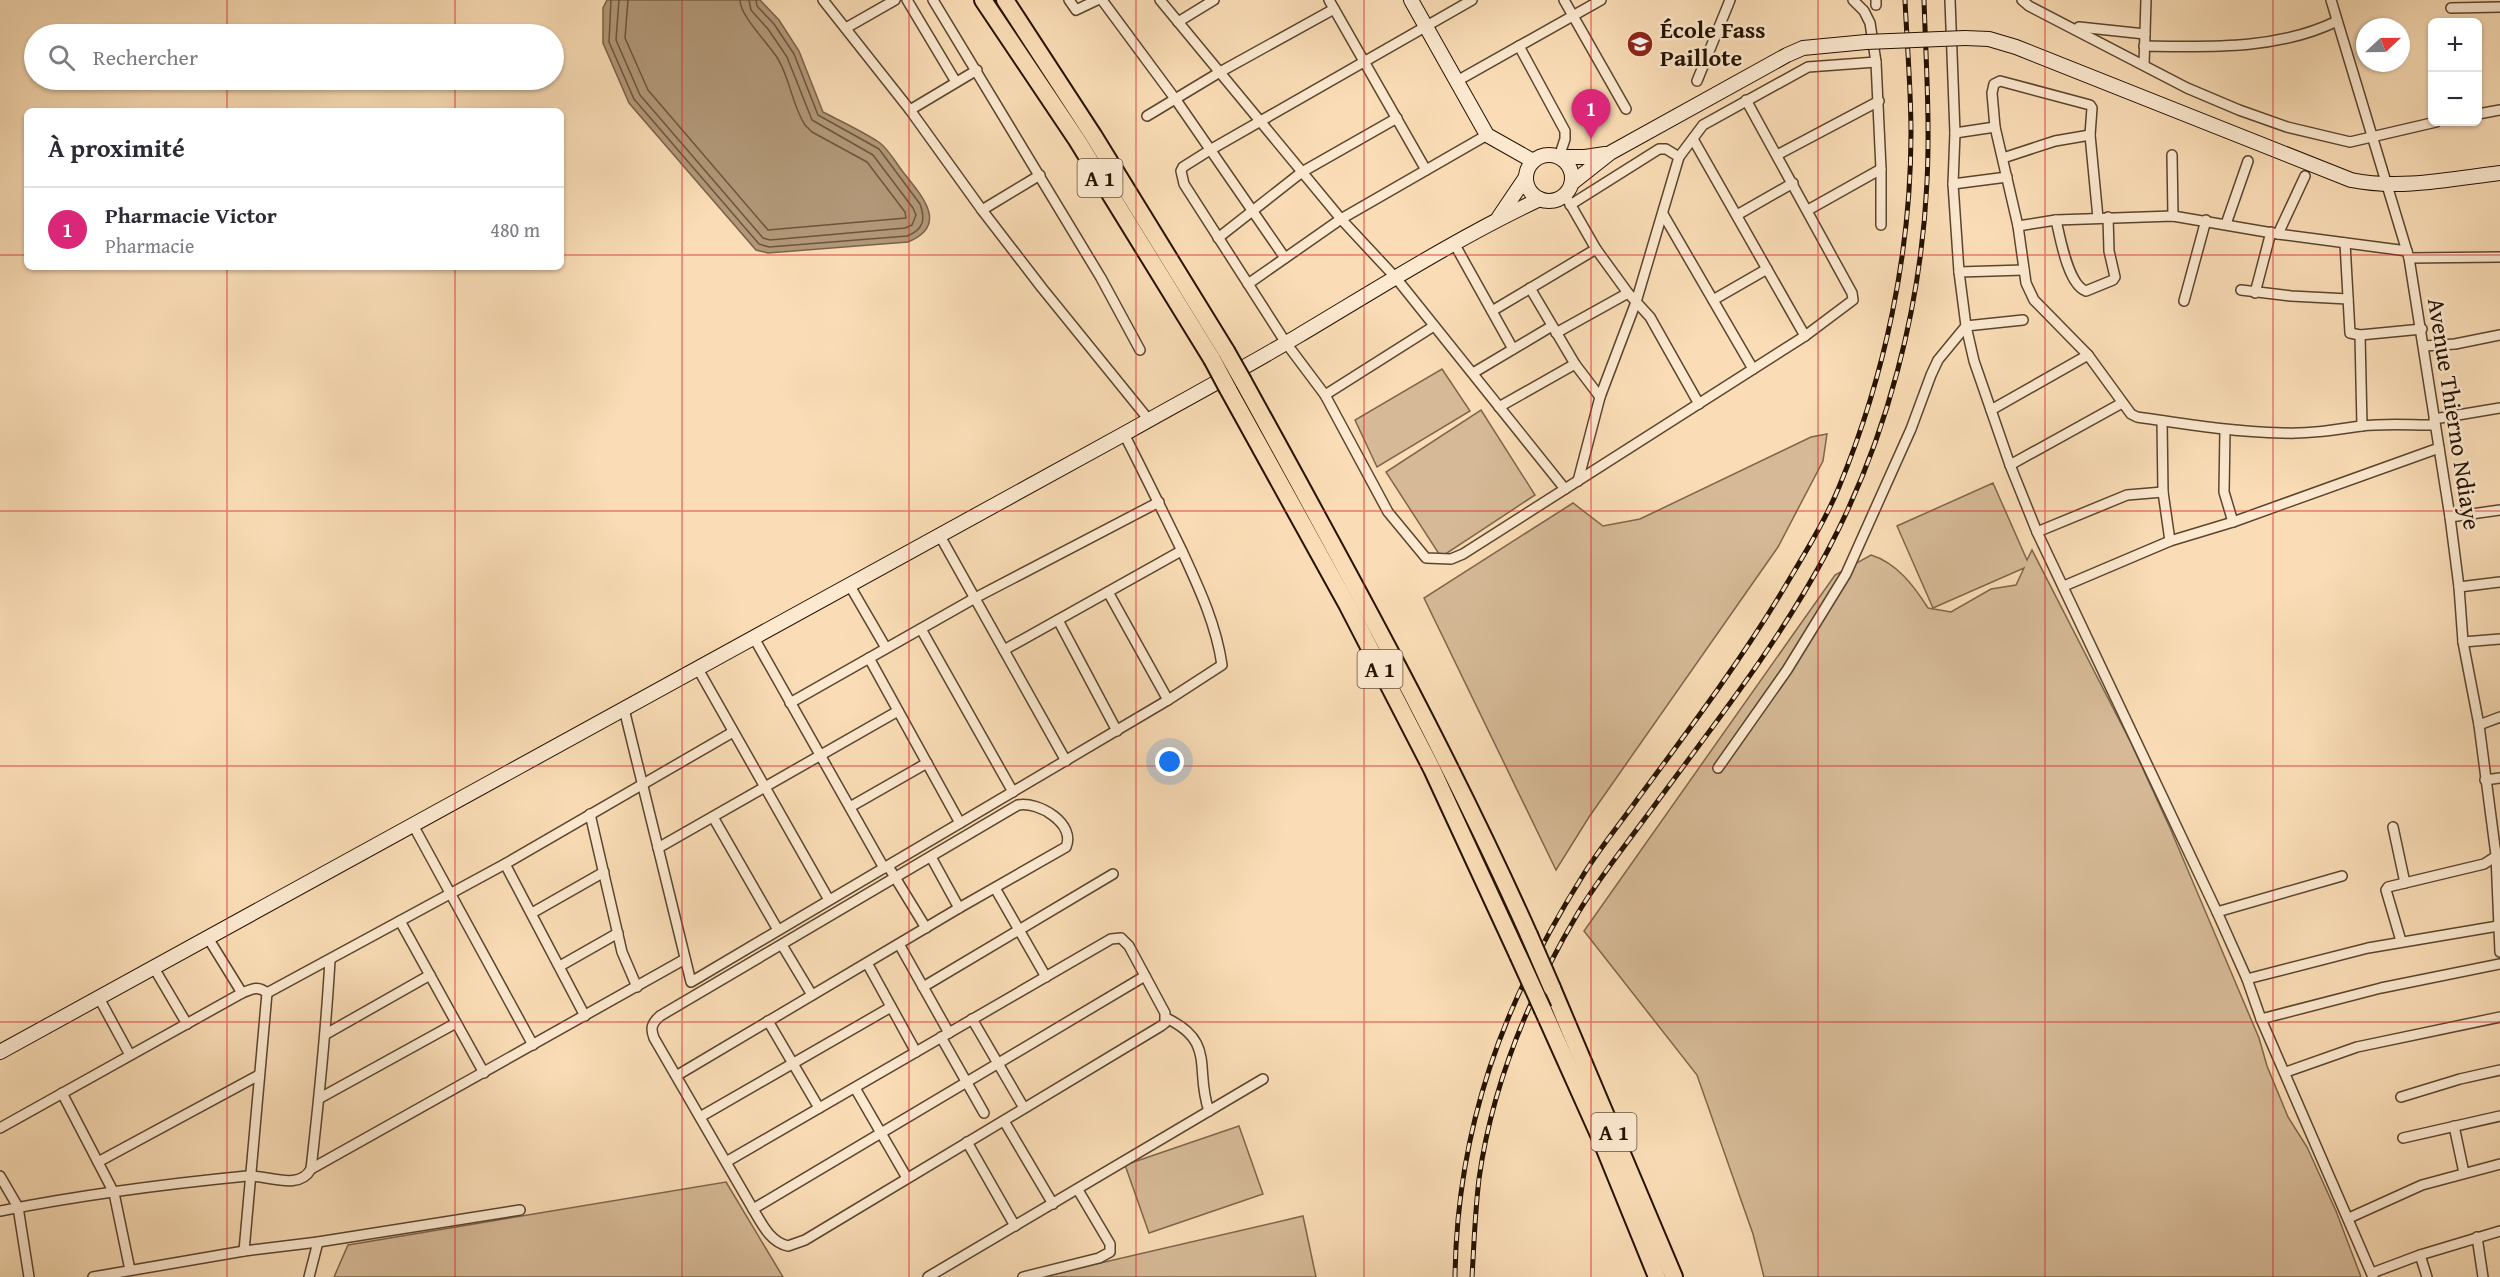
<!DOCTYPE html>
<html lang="fr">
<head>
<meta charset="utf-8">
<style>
	:root { --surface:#fff; --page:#f7f7f7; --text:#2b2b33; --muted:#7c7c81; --line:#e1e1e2; --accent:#db2777 }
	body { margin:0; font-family:"Gentium Book Plus",serif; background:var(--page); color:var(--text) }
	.controls { position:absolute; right:18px; top:18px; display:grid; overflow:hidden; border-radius:9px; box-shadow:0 2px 4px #0004 }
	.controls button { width:54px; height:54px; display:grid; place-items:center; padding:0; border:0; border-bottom:2px solid var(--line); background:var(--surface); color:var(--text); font:30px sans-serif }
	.compass { position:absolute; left:2356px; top:18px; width:54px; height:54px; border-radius:50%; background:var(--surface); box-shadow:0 2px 4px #0004; rotate:68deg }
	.you { position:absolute; left:1170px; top:762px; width:21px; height:21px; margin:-15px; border:4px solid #fff; border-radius:50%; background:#1a73e8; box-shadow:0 0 0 9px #1a73e833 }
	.badge { display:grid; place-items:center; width:39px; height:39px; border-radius:50%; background:var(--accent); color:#fff; font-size:20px; font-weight:700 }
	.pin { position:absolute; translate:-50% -50px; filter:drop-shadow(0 2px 3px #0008) }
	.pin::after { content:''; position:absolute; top:32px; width:21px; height:18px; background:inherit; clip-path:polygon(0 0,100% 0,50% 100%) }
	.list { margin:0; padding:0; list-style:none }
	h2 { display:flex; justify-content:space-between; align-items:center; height:78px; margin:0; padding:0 24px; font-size:26px }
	h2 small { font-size:20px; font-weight:400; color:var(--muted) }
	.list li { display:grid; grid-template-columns:39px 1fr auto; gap:18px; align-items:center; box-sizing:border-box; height:84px; padding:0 24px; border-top:2px solid var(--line) }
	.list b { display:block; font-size:22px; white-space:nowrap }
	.list p { margin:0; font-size:20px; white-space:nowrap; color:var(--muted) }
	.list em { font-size:20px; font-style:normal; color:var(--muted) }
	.icon { flex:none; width:33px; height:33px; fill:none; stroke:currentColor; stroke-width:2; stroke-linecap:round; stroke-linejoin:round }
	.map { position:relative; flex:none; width:2500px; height:1277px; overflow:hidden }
	.search { position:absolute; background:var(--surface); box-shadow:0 2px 4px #0004; left:24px; top:24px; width:540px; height:66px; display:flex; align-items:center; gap:15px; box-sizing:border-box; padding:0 21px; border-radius:33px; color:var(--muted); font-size:22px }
	.panel { position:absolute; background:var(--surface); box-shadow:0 2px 4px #0004; left:24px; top:108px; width:540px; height:162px; border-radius:9px }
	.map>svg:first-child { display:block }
	.green { fill:#d6ba97; stroke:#7e664c; stroke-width:1.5 }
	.water { fill:#b29878; stroke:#7a6248; stroke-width:1.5 }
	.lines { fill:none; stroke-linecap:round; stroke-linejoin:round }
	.shore { stroke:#6c553c; stroke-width:1.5 }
	.street-casing { stroke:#5a452e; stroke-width:12 }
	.secondary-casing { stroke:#251200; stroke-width:16 }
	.highway-casing { stroke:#251200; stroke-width:20 }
	.street { stroke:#fce9d0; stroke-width:9 }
	.secondary { stroke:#fce9d0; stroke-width:14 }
	.highway { stroke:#faddb6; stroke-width:16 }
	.rail-casing { stroke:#251200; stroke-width:5 }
	.rail { stroke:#fce9d0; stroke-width:3; stroke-dasharray:9; stroke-linecap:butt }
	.secondary-bridge-casing { stroke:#251200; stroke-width:16; stroke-linecap:butt }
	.highway-bridge-casing { stroke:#251200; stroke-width:20; stroke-linecap:butt }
	.secondary-bridge { stroke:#fce9d0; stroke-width:14 }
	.highway-bridge { stroke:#faddb6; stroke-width:16 }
	.grid { fill:none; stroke:#d62828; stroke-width:1.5; stroke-opacity:0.55 }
	.labels { text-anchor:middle; stroke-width:5; stroke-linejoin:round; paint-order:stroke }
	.shield { fill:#fce9d0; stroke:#66523e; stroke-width:1.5 }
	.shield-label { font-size:22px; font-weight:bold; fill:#251200 }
	.poi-label { font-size:24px; font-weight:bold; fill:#251200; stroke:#fce9d0; text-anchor:start }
	.street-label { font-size:24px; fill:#251200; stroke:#fce9d0 }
</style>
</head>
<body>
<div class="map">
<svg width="2500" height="1277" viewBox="0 0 2500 1277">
	<rect width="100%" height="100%" fill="#faddb6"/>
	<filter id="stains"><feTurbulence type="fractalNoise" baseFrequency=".00333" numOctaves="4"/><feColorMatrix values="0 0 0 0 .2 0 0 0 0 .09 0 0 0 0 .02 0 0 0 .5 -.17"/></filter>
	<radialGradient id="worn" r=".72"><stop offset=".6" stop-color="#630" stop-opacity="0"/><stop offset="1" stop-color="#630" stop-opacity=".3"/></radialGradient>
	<g class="green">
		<path d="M1442,369l28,42 -93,56 -22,-47z"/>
		<path d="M1481,410l54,85 -94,62 -55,-85z"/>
		<path d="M1827,434l-4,27 -45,86 -189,270 -33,53 -132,-272 149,-95 30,23 37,-7 171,-82z"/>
		<path d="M1993,483l34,77 5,-10 99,193 39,85 89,210 8,28 21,51 19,30 29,64 25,66h-597l-11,-43 -56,-159 -113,-144 251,-356 36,-20c26,8 43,31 57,53l23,4 40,-23 25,-4 8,-17 -91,40 -36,-82z"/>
		<path d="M1239,1126l24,68 -114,39 -24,-68z"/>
		<path d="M726,1182l57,95h-449l14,-32z"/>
		<path d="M1303,1216l13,61h-276z"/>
	</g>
	<path class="water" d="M607,0h153l19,20 20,31 24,61c19,10 39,19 57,31 9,7 16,20 23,29 18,23 47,53 5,70l-140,11 -12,-3 -127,-147 -26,-60v-35z"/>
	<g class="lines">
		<g class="shore">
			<path d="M611,0l-2,42 25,57 125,145 10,3 138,-11c16,-6 19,-16 13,-32l-41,-55 -61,-34 -24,-61 -20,-30 -17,-18 -1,-6"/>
			<path d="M619,0l-3,40 24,55 123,143 7,2 135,-12 7,-3 4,-10 -3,-7 -40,-53 -61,-35 -25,-63 -19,-28 -17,-19 -2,-10"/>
			<path d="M628,0l-3,38 23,52 120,140 138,-12 -1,-6 -38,-50 -55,-30 -7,-7c-13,-20 -15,-46 -27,-66 -10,-16 -38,-43 -38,-59"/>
		</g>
		<defs>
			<g id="street">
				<path d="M823,0l87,110 72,100 60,78 107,132"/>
				<path d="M907,0l49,82"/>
				<path d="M933,0l168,278 39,72"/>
				<path d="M1069,0l7,10 21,-10"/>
				<path d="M1102,0l74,100 109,158"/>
				<path d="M1160,0l181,219 55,59 169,211"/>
				<path d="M1329,0l97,170"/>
				<path d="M1472,0l-262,150 -27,17 -2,4 3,13 102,159 39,52 63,117 38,46 25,1 12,-5 342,-218 48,-36 -1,-7 -106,-193"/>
				<path d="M1564,0l62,109"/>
				<path d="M1853,0l11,11 6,12 6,39 5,107v56"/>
				<path d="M1876,0v5"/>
				<path d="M2022,0l7,6 158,82 52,22 48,17 63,15 86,-20"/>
				<path d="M2331,0l78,258 41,259 9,70 4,55 16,83 17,130 4,97"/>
				<path d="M2451,8l49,-1"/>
				<path d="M1178,22l36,-22"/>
				<path d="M2079,27l66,7"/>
				<path d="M846,28l49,-28"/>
				<path d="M1519,46l46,85v8l-6,18"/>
				<path d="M2144,46c65,1 134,4 193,-25"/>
				<path d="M2144,65l2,-65"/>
				<path d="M1457,81l144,-81"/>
				<path d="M1697,81l33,-81"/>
				<path d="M910,110l67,-40"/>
				<path d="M2478,114l22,-4"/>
				<path d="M1147,116l73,-44 114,-63"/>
				<path d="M1955,133l40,-6"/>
				<path d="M1693,139l112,197"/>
				<path d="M1777,155l102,-54"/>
				<path d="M2172,155l1,61"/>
				<path d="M2003,158l52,-17 35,-6"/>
				<path d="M1953,184l54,-7"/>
				<path d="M1565,195l31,54 32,44 22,24 49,87"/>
				<path d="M1570,205l89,-56h7l13,8"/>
				<path d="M982,210l58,-35"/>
				<path d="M1808,210l73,-41"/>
				<path d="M1663,214l90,155"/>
				<path d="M1737,215l56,-32"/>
				<path d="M2098,218l-8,-83 2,-27 -2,-3 -90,-24 -6,3 -2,9 3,34 23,99 8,57 8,17 54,55 43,59 6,3c48,7 97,15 146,16 26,1 52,-3 78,-7 24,-3 49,-1 73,-1"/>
				<path d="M2056,220c4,17 12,65 30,71l27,-11 2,-3 -6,-26 -1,-34"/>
				<path d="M2226,224l22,-63"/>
				<path d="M2018,226l38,-6 117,-4 105,18 129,17"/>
				<path d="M2278,234l27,-58"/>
				<path d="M1218,238l84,-66 95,-54"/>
				<path d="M2345,243l5,90 10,2 62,-6"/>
				<path d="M1455,245l58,104"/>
				<path d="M2409,258l91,-1"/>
				<path d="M1959,272l65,-2"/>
				<path d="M1248,284l93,-65 146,-84"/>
				<path d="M1530,288l45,76 25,33"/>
				<path d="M2241,290l50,6 57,3"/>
				<path d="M2255,293l16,-61"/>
				<path d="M1713,300l54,-31"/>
				<path d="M2184,301l22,-81"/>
				<path d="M1492,311l104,-62"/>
				<path d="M2023,320l-57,6 8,35 36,104 27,67 180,380 30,67 14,40 112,258"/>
				<path d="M1556,333l72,-40"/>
				<path d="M2360,335l2,91"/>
				<path d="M2424,346l31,-2 45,-9"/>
				<path d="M1473,373l79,-47"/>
				<path d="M1325,395l109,-69"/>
				<path d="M1499,407l76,-43"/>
				<path d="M1991,410l97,-55"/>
				<path d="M2434,419l66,-11"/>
				<path d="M2162,421l1,71 7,49"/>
				<path d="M2225,430l-1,62 9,30"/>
				<path d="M2010,465l112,-62"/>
				<path d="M1578,481l22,-84 36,-95 43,-145 24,-32 105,-58 68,-5"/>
				<path d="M2450,517l50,-7"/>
				<path d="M2037,532l90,-37 36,-3"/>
				<path d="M940,536l126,225"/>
				<path d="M850,586l36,62"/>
				<path d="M2064,586l106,-45 63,-19 206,-74"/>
				<path d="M2459,587l41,-5"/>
				<path d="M1108,592l60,108"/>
				<path d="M1058,620l59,111"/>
				<path d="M921,629l92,163"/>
				<path d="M754,638l130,230"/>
				<path d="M2463,642l37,-3"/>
				<path d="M1004,650l177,-99"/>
				<path d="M869,658l91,165"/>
				<path d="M698,669l131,231"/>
				<path d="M790,703l185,-105 184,-96"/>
				<path d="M624,709l67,273 477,-282 54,-35c-6,-41 -23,-77 -40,-114 -19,-39 -38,-78 -58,-117"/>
				<path d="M2479,725l21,-8"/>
				<path d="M1718,768l69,-98 59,-96 65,-145 20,-54 7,-15 28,-34 -7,-54 -6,-88 2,-51 -5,-133"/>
				<path d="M2485,780l15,-2"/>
				<path d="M850,807l77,-44"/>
				<path d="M590,814l32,138 15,35"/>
				<path d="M713,817l65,113"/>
				<path d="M413,825l120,220"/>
				<path d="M2393,827l12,56"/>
				<path d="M658,848l240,-137"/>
				<path d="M931,857l28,51"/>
				<path d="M505,864l80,152"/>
				<path d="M888,866l38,62"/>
				<path d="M995,888l51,89"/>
				<path d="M2217,912l125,-36"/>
				<path d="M532,913l72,-41"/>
				<path d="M400,921l84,152"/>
				<path d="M208,938l34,55"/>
				<path d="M2401,941l-15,-51 2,-3 96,-23 14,-9"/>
				<path d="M899,944l50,89"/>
				<path d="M782,945l30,50"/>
				<path d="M867,963l49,89"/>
				<path d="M560,966l58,-33"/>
				<path d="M154,968l33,56"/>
				<path d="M2247,979l121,-31 130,-22"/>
				<path d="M923,987l190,-113"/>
				<path d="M267,993l238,-129 228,-132"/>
				<path d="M99,998l31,57"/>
				<path d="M1166,1018c51,24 28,51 43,93"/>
				<path d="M972,1019l52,89"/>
				<path d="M2261,1019l120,-31 119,-24"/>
				<path d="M768,1021l51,87"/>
				<path d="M326,1034l104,-59"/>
				<path d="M941,1037l43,76"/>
				<path d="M2286,1072l71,-25 143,-30"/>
				<path d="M676,1076l283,-168 107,-61c10,-23 -27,-46 -48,-42l-358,211c-8,7 -10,12 -6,22l99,171c9,15 17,33 35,37l17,-6 356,-214 4,-3v-10l-36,-67 -8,-8 -10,1 -385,223"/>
				<path d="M855,1088l52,90"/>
				<path d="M62,1093l52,100 16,77"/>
				<path d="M2401,1097l59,-18 40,-9"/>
				<path d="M320,1098l136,-75"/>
				<path d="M700,1117l191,-110"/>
				<path d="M1004,1121l49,83"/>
				<path d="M2454,1126l10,47"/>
				<path d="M0,1128l242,-135c10,-4 16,-8 25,0l-23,258"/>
				<path d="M2403,1138l97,-22"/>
				<path d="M967,1142l48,84"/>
				<path d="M98,1162l161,-87"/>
				<path d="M311,1169l374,-210"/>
				<path d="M0,1176l18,31 11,70"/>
				<path d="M753,1209l392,-233"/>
				<path d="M0,1211c81,-16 165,-27 247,-35 21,-1 52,15 64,-7 8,-70 15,-139 19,-209"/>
				<path d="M2349,1218l73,-33 78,-21"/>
				<path d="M2477,1237l6,40"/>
				<path d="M2420,1255l7,22"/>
				<path d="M2372,1273l48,-18 80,-24"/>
				<path d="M93,1277l151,-26 74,-9 202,-32"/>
				<path d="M309,1277l9,-35"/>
				<path d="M928,1277l335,-198"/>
				<path d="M1023,1277l76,-19 11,-6v-8l-32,-54"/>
			</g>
			<g id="secondary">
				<path d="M1411,0l76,135 46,26"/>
				<path d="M1965,38l24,1 27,8 335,133c49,10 100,-1 149,-7"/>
				<circle cx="1549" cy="178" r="23"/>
				<path d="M1559,157h26l20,-3"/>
				<path d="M1572,183l38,-30 177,-98 16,-7 63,-6"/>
				<path d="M1499,217l27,-40"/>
				<path d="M0,1052l1124,-618c58,-33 117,-64 174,-98 79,-47 159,-98 242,-137"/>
			</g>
			<g id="highway">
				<path d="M983,0l94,140 135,219"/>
				<path d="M1005,0l88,135 133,216"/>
				<path d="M1243,381c100,182 201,364 286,554"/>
				<path d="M1228,389l120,217 84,163 86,186"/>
				<path d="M1552,988l122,289"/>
				<path d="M1543,1010l57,127 57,140"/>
			</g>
		</defs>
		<use href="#street" class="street-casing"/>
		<use href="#secondary" class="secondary-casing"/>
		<use href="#highway" class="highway-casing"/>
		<use href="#street" class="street"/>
		<use href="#secondary" class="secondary"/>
		<use href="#highway" class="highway"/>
		<defs>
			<g id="rail">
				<path d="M1455,1277c2,-150 48,-274 127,-400 17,-28 38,-53 57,-80 52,-70 103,-138 147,-212 19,-32 39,-64 53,-98 46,-111 72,-235 72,-354 0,-44 -4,-89 -6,-133"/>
				<path d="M1472,1277c2,-32 3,-65 7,-98 13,-94 51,-185 99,-266 19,-32 43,-62 65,-92 64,-88 134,-174 185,-271 59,-112 93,-242 99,-368 3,-61 -1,-121 -3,-182"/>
			</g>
		</defs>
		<use href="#rail" class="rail-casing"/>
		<use href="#rail" class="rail"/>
		<defs>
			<path id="secondary-bridge" d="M1866,42l99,-4"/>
			<g id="highway-bridge">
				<path d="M1226,351l17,30"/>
				<path d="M1212,359l16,30"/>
				<path d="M1529,935l23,53"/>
				<path d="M1518,955l25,55"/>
			</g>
		</defs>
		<use href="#secondary-bridge" class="secondary-bridge-casing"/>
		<use href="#highway-bridge" class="highway-bridge-casing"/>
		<use href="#secondary-bridge" class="secondary-bridge"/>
		<use href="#highway-bridge" class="highway-bridge"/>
	</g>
	<path class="grid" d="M227,0v34M455,0v34M682,0v1277M909,0v1277M1136,0v1277M1364,0v1277M1591,0v1277M1818,0v1277M2045,0v1277M2273,0v1277M227,80v31M455,80v31M0,255h27M561,255h1939M227,267v1010M455,267v1010M0,511h2500M0,766h2500M0,1022h2500"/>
	<defs>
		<symbol id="school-disc" viewBox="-11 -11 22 22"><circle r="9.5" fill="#8f2418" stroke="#fce9d0"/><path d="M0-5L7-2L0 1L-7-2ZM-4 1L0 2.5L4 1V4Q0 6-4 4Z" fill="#fff"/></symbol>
	</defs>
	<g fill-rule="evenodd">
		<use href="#school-disc" x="1625" y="29" width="30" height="30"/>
	</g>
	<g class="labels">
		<g class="shield">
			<rect x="1077.5" y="159" width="45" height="38" rx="4.5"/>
			<rect x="1357.5" y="650" width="45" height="38" rx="4.5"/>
			<rect x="1591.5" y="1113" width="45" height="38" rx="4.5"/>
		</g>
		<g class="shield-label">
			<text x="1100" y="186">A 1</text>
			<text x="1380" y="677">A 1</text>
			<text x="1614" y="1140">A 1</text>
		</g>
		<g class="poi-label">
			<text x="1660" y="38">École Fass<tspan x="1660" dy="28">Paillote</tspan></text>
		</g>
		<g class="street-label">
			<text transform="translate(2454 414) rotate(81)" y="8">Avenue Thierno Ndiaye</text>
		</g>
	</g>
	<rect width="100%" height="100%" filter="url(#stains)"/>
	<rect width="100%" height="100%" fill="url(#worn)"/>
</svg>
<div class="controls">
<button>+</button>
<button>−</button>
</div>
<svg class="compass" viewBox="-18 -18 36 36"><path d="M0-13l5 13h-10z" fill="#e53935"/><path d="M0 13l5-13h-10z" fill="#7c7c81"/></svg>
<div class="you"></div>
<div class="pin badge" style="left:1591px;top:139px">1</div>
<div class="search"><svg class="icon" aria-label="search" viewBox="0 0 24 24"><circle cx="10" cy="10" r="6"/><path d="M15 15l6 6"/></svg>Rechercher</div>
<section class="panel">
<h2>À proximité<small></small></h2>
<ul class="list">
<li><span class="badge">1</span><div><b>Pharmacie Victor</b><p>Pharmacie</p></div><em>480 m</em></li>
</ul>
</section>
</div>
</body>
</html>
